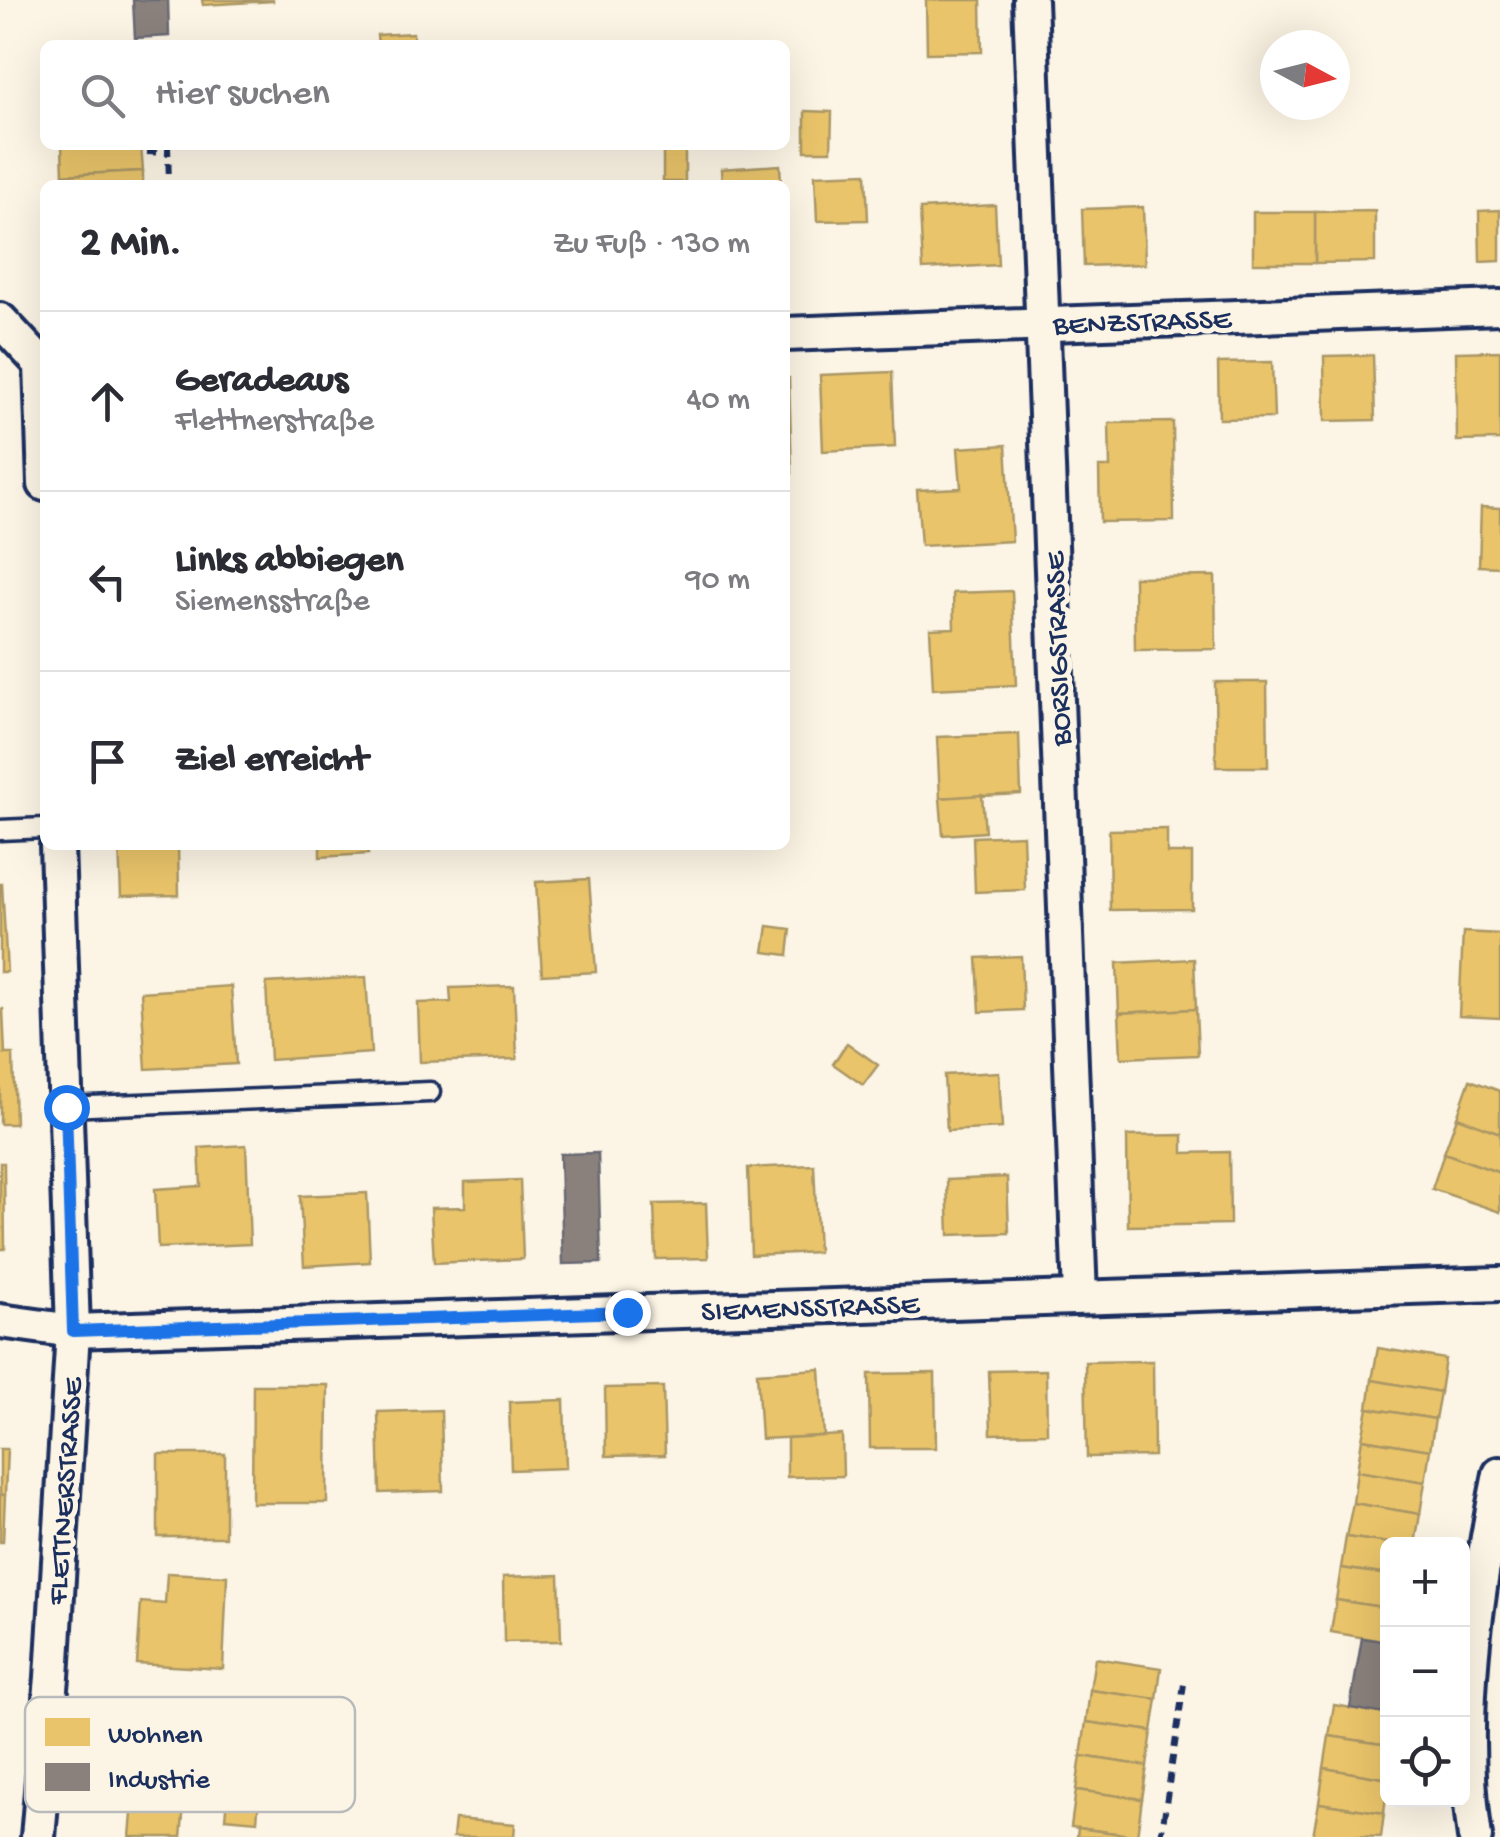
<!DOCTYPE html>
<html lang="de">
<head>
<meta charset="utf-8">
<style>
	:root { --surface:#fff; --page:#f7f7f7; --text:#2b2b33; --muted:#7c7c81; --line:#e1e1e2 }
	body { margin:0; font-family:"Gochi Hand",sans-serif; background:var(--page); color:var(--text) }
	.controls { position:absolute; right:30px; bottom:30px; display:grid; overflow:hidden; border-radius:15px; box-shadow:0 10px 40px #0002 }
	.controls button { width:90px; height:90px; display:grid; place-items:center; padding:0; border:0; border-bottom:2px solid var(--line); background:var(--surface); color:var(--text); font:50px sans-serif }
	.compass { position:absolute; left:1260px; top:30px; width:90px; height:90px; border-radius:50%; background:var(--surface); box-shadow:0 10px 40px #0002; rotate:97deg }
	.stop { position:absolute; width:30px; height:30px; margin:-22px; border:8px solid #1a73e8; border-radius:50%; background:#fff }
	.stop.end { background:#1a73e8; border-color:#fff; box-shadow:0 2px 10px #0008 }
	.list { margin:0; padding:0; list-style:none }
	h2 { display:flex; justify-content:space-between; align-items:center; height:130px; margin:0; padding:0 40px; font-size:42px }
	h2 small { font-size:32px; font-weight:400; color:var(--muted) }
	.list li { display:grid; grid-template-columns:65px 1fr auto; gap:30px; align-items:center; box-sizing:border-box; height:180px; padding:0 40px; border-top:2px solid var(--line) }
	.list b { display:block; font-size:38px; white-space:nowrap }
	.list p { margin:0; font-size:32px; white-space:nowrap; color:var(--muted) }
	.list em { font-size:32px; font-style:normal; color:var(--muted) }
	.icon { flex:none; width:55px; height:55px; fill:none; stroke:currentColor; stroke-width:2; stroke-linecap:round; stroke-linejoin:round }
	.map { position:relative; flex:none; width:1500px; height:1837px; overflow:hidden }
	.search { position:absolute; background:var(--surface); box-shadow:0 10px 40px #0002; left:40px; top:40px; width:750px; height:110px; display:flex; align-items:center; gap:25px; box-sizing:border-box; padding:0 35px; border-radius:15px; color:var(--muted); font-size:38px }
	.panel { position:absolute; background:var(--surface); box-shadow:0 10px 40px #0002; left:40px; top:180px; width:750px; height:670px; border-radius:15px }
	.map>svg:first-child { display:block }
	.homes { fill:#e9c46a; stroke:#ab9766; stroke-width:2.5 }
	.industry { fill:#8a817c; stroke:#696873; stroke-width:2.5 }
	.lines { fill:none; stroke-linecap:round; stroke-linejoin:round }
	.service-casing { stroke:#1b2f5e; stroke-width:25 }
	.minor-casing { stroke:#1b2f5e; stroke-width:40 }
	.path { stroke:#1b2f5e; stroke-width:6; stroke-dasharray:10 8; stroke-linecap:butt }
	.service { stroke:#fcf5e5; stroke-width:18 }
	.minor { stroke:#fcf5e5; stroke-width:32 }
	.route { stroke:#1a73e8; stroke-width:12 }
	.labels { text-anchor:middle; stroke-width:10; stroke-linejoin:round; paint-order:stroke }
	.street-label { font-size:30px; fill:#1b2f5e; stroke:#fcf5e5 }
	.key { fill:#fcf5e5; stroke:#b8babc; stroke-width:2.5 }
	.key-label { font-size:28px; fill:#1b2f5e }
</style>
</head>
<body>
<div class="map">
<svg width="1500" height="1837" viewBox="0 0 1500 1837">
	<rect width="100%" height="100%" fill="#fcf5e5"/>
	<filter id="ink" filterUnits="userSpaceOnUse"><feTurbulence type="fractalNoise" baseFrequency=".01" numOctaves="2"/><feDisplacementMap in="SourceGraphic" scale="20" xChannelSelector="R" yChannelSelector="G"/><feConvolveMatrix kernelMatrix="1 2 1 2 8 2 1 2 1" color-interpolation-filters="sRGB"/></filter>
	<g filter="url(#ink)">
		<g class="homes">
			<path d="M202,0h71v1l-70,4z"/>
			<path d="M926,0h55l1,52 -55,1z"/>
			<path d="M413,33l1,12h-36l-1,-10z"/>
			<path d="M805,111l27,1 -1,39h-26z"/>
			<path d="M62,145h79l2,26 -80,4z"/>
			<rect x="663" y="145" width="22" height="37"/>
			<path d="M780,165l1,20h-59l-1,-16z"/>
			<path d="M143,171v14h-80v-10z"/>
			<path d="M866,173l2,47 -51,1 -2,-46z"/>
			<path d="M995,205l3,60 -75,4 -3,-60z"/>
			<path d="M1143,207l2,57 -61,2 -2,-57z"/>
			<path d="M1500,210v51l-20,1 -1,-51z"/>
			<path d="M1375,211v51l-60,1v-51z"/>
			<rect x="1253" y="212" width="62" height="51"/>
			<path d="M1500,351v89l-43,1 -1,-89z"/>
			<path d="M1373,355l2,65 -50,1 -1,-65z"/>
			<path d="M1272,362l2,56 -55,1 -1,-56z"/>
			<path d="M892,372l3,75 -72,4 -3,-76z"/>
			<path d="M785,378h4l3,95h-7z"/>
			<path d="M1173,422l1,99 -74,1 -1,-55h11l-1,-44z"/>
			<path d="M1006,445l6,96 -91,5 -4,-56 44,-2 -3,-40z"/>
			<path d="M1481,507l19,1v59l-21,-1z"/>
			<path d="M1215,576l1,73 -81,1 -1,-73z"/>
			<path d="M1012,591l4,94 -83,4 -3,-60 24,-1 -1,-35z"/>
			<path d="M1215,682h52l1,85h-52z"/>
			<path d="M1019,734l2,60 -81,4 -3,-61z"/>
			<path d="M982,795l3,37 -42,3 -3,-37z"/>
			<path d="M1167,829v24h25v56l-82,1 -1,-80z"/>
			<path d="M1023,835l2,55 -50,2 -2,-55z"/>
			<path d="M119,845h59l1,50 -58,1z"/>
			<path d="M320,845h47l1,9 -48,3z"/>
			<path d="M589,879l7,93 -54,3 -6,-93z"/>
			<path d="M0,884h2l5,88h-7z"/>
			<path d="M768,926l23,3 -3,26 -24,-3z"/>
			<path d="M1463,932l37,2v84l-41,-2z"/>
			<path d="M1021,956l2,54 -43,2 -3,-54z"/>
			<path d="M1194,959l2,50 -77,4 -2,-50z"/>
			<path d="M366,977l5,76 -101,7 -4,-77z"/>
			<path d="M231,986l5,78 -90,5 -5,-77z"/>
			<path d="M514,986l3,73 -97,3 -2,-59 33,-1 -1,-14z"/>
			<path d="M0,1009h3l2,45h8l2,70h-15z"/>
			<path d="M1196,1009l2,46 -77,3 -2,-45z"/>
			<path d="M847,1043l31,22 -15,20 -30,-21z"/>
			<path d="M999,1072l3,56 -55,3 -3,-56z"/>
			<path d="M1470,1080l30,11v42l-43,-16z"/>
			<path d="M1457,1117l43,16v40l-56,-20z"/>
			<path d="M1183,1135v18l46,-1 1,72 -102,2 -1,-90z"/>
			<path d="M246,1145l4,99 -92,4 -3,-59 46,-3 -2,-38z"/>
			<path d="M1444,1153l56,20v39l-68,-23z"/>
			<path d="M0,1163h4l1,86h-5z"/>
			<path d="M814,1165l4,87 -67,3 -3,-87z"/>
			<path d="M1007,1177l2,56 -60,2 -2,-55z"/>
			<path d="M520,1180l3,79 -89,4 -3,-55 34,-1v-25z"/>
			<path d="M367,1193l3,69 -66,4 -4,-70z"/>
			<path d="M706,1203l2,55 -52,1 -2,-55z"/>
			<path d="M1378,1348l67,11 -5,33 -68,-12z"/>
			<path d="M1153,1361l1,95 -67,1 -2,-95z"/>
			<path d="M820,1369l4,67 -63,3 -4,-66z"/>
			<path d="M1046,1370l1,63 -56,1 -2,-63z"/>
			<path d="M935,1373l1,75h-66l-1,-74z"/>
			<path d="M1372,1380l68,12 -5,27 -67,-11z"/>
			<path d="M253,1385h75l-1,118h-75z"/>
			<path d="M663,1387l2,68 -59,1 -1,-68z"/>
			<path d="M564,1400l2,68 -55,2 -2,-68z"/>
			<path d="M1368,1408l67,11 -5,31 -68,-11z"/>
			<path d="M441,1410l2,81 -63,2 -2,-81z"/>
			<path d="M842,1435l1,41 -56,1v-39z"/>
			<path d="M1362,1439l68,11 -5,32 -68,-11z"/>
			<path d="M0,1449h7l-2,46h-5z"/>
			<rect x="158" y="1454" width="67" height="83"/>
			<path d="M1357,1471l68,11 -5,32 -67,-11z"/>
			<path d="M0,1495h5l-2,47h-3z"/>
			<path d="M1353,1503l67,11 -5,30h-20l-49,-7z"/>
			<path d="M1346,1537l49,7h-7v31l-47,-7z"/>
			<path d="M1341,1568l47,7v33l-52,-8z"/>
			<path d="M167,1573l60,3 -4,93 -86,-5 4,-62 24,2z"/>
			<path d="M559,1575l2,66 -57,1 -1,-65z"/>
			<path d="M1336,1600l52,8v34l-57,-10z"/>
			<path d="M1095,1658l66,10 -4,31 -67,-9z"/>
			<path d="M1090,1690l67,9 -5,32 -66,-9z"/>
			<path d="M1334,1705l54,9v31l-59,-9z"/>
			<path d="M1086,1722l66,9 -5,35 -66,-10z"/>
			<path d="M1329,1736l59,9v34l-64,-11z"/>
			<path d="M1081,1756l66,10 -5,33 -66,-9z"/>
			<path d="M1324,1768l64,11 -4,34 -65,-10z"/>
			<path d="M230,1769l31,3 -4,49 -32,-3z"/>
			<path d="M135,1779l51,4 -5,54h-51z"/>
			<path d="M1076,1790l66,9 -5,37 -66,-9z"/>
			<path d="M1319,1803l65,10 -3,24 -68,-2z"/>
			<path d="M455,1819l60,5 -1,13h-61z"/>
			<path d="M1078,1828l65,9h-66z"/>
		</g>
		<g class="industry">
			<path d="M133,0h35l1,36 -34,2z"/>
			<path d="M598,1153l3,110 -38,1 -3,-110z"/>
			<path d="M1362,1638l26,4v57l-3,15 -35,-6z"/>
		</g>
		<g class="lines">
			<defs>
				<g id="service">
					<path d="M0,830l45,-2"/>
					<path d="M66,1107l364,-15"/>
				</g>
				<g id="minor">
					<path d="M1030,0l50,1297"/>
					<path d="M0,320l41,44 4,120"/>
					<path d="M785,334l715,-27"/>
					<path d="M0,1321l73,10 1427,-47"/>
					<path d="M38,1837l14,-160 21,-346 -16,-486"/>
					<path d="M1475,1837c-18,-120 1,-245 25,-363"/>
				</g>
			</defs>
			<use href="#service" class="service-casing"/>
			<use href="#minor" class="minor-casing"/>
			<g class="path">
				<path d="M168,145l1,40"/>
				<path d="M147,152l21,1"/>
				<path d="M1161,1837l23,-153"/>
			</g>
			<use href="#service" class="service"/>
			<use href="#minor" class="minor"/>
		</g>
	</g>
	<g class="lines" filter="url(#ink)">
		<path class="route" d="M66,1107l7,224 554,-19"/>
	</g>
	<g class="labels">
		<g class="street-label">
			<text transform="translate(1142 320) rotate(-2)" y="10">BENZSTRASSE</text>
			<text transform="translate(1056 649) rotate(-92)" y="10">BORSIGSTRASSE</text>
			<text transform="translate(810 1306) rotate(-2)" y="10">SIEMENSSTRASSE</text>
			<text transform="translate(63 1491) rotate(-86)" y="10">FLETTNERSTRASSE</text>
		</g>
	</g>
	<rect x="25" y="1697" width="330" height="115" rx="15" class="key"/>
	<rect x="45" y="1718" width="45" height="28" fill="#e9c46a"/>
	<rect x="45" y="1763" width="45" height="28" fill="#8a817c"/>
	<g class="key-label">
		<text x="108" y="1742">Wohnen</text>
		<text x="108" y="1787">Industrie</text>
	</g>
</svg>
<div class="controls">
<button>+</button>
<button>−</button>
<button><svg class="icon" aria-label="locate" viewBox="0 0 24 24"><circle cx="12" cy="12" r="6"/><path d="M12 2v4M12 18v4M2 12h4M18 12h4"/></svg></button>
</div>
<svg class="compass" viewBox="-18 -18 36 36"><path d="M0-13l5 13h-10z" fill="#e53935"/><path d="M0 13l5-13h-10z" fill="#7c7c81"/></svg>
<div class="stop" style="left:66px;top:1107px"></div>
<div class="stop end" style="left:627px;top:1312px"></div>
<div class="search"><svg class="icon" aria-label="search" viewBox="0 0 24 24"><circle cx="10" cy="10" r="6"/><path d="M15 15l6 6"/></svg>Hier suchen</div>
<section class="panel">
<h2>2 Min.<small>Zu Fuß · 130 m</small></h2>
<ul class="list">
<li><svg class="icon" aria-label="ahead" viewBox="0 0 24 24"><path d="M12 20V5M6 11l6-6 6 6"/></svg><div><b>Geradeaus</b><p>Flettnerstraße</p></div><em>40 m</em></li>
<li><svg class="icon" aria-label="left" viewBox="0 0 24 24"><path d="M17 20v-9H6M10 6l-5 5 5 5"/></svg><div><b>Links abbiegen</b><p>Siemensstraße</p></div><em>90 m</em></li>
<li><svg class="icon" aria-label="arrive" viewBox="0 0 24 24"><path d="M6 21V4h12l-3 4 3 4H6"/></svg><div><b>Ziel erreicht</b></div></li>
</ul>
</section>
</div>
</body>
</html>
